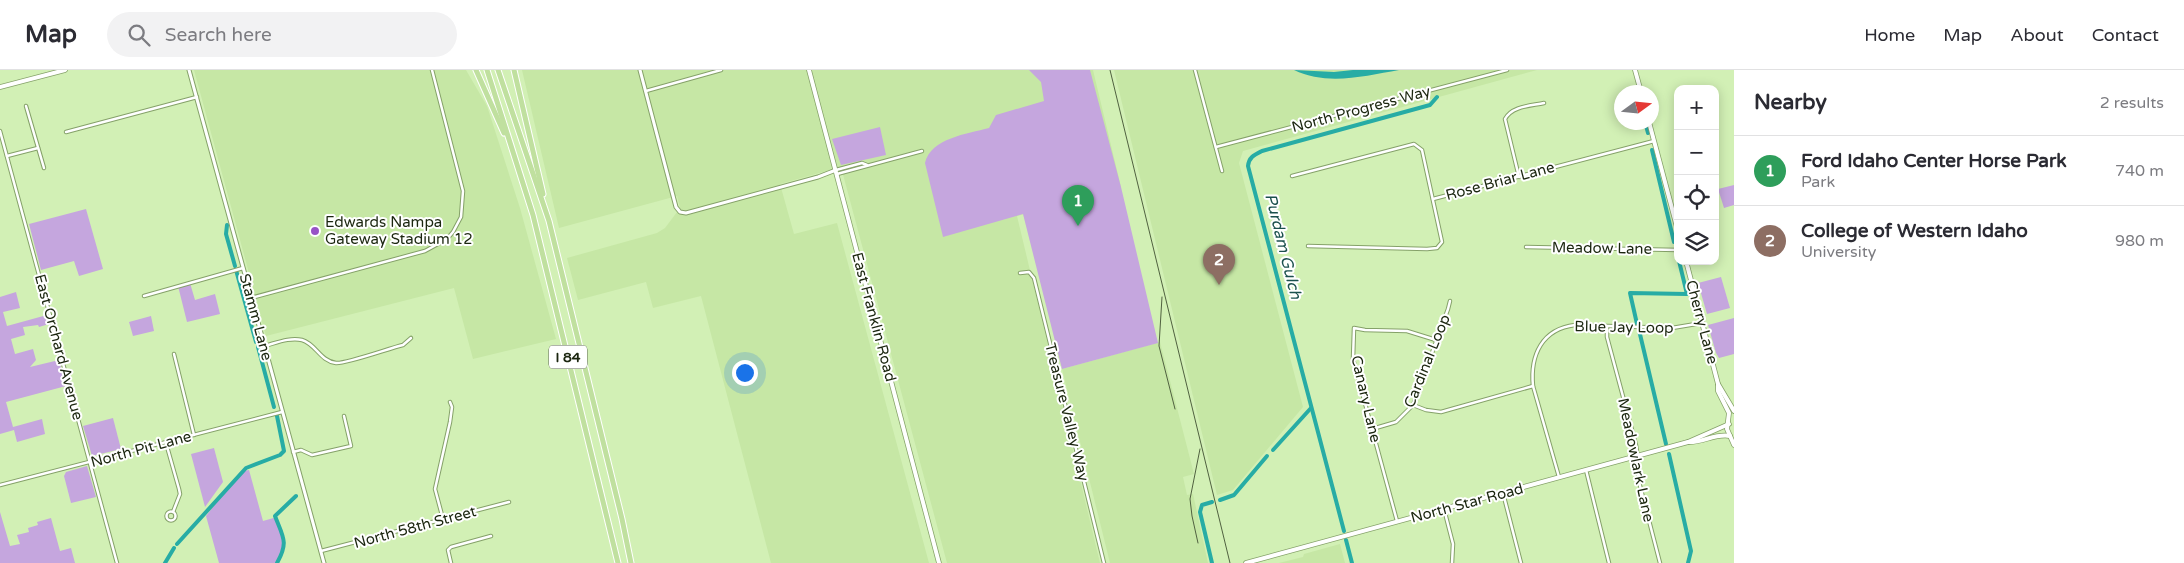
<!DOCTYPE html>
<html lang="en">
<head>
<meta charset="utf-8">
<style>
	:root { --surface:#fff; --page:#f2f2f3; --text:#2b2b33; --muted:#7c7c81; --line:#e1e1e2; --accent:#111827 }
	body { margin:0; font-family:"Varela Round",sans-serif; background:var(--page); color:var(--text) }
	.controls { position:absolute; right:15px; top:15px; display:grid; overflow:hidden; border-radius:10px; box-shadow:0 2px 12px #0003 }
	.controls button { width:45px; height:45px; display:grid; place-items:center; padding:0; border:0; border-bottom:1px solid var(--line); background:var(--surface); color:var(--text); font:25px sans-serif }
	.compass { position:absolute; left:1614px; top:15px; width:45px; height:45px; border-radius:50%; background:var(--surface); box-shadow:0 2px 12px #0003; rotate:75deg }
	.you { position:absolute; left:744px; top:302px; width:18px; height:18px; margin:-12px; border:4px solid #fff; border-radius:50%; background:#1a73e8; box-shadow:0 0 0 8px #1a73e833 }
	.badge { display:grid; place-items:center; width:32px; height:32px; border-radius:50%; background:var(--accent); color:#fff; font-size:16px; font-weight:700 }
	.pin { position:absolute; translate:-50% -41px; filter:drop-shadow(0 1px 2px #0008) }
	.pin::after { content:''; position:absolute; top:26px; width:18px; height:15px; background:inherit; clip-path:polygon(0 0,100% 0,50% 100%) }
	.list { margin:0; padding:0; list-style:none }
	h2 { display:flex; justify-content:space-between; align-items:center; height:65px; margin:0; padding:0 20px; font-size:21px }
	h2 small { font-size:16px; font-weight:400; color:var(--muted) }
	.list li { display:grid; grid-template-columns:32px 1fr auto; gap:15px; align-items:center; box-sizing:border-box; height:70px; padding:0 20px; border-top:1px solid var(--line) }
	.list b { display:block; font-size:19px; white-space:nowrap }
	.list p { margin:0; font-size:16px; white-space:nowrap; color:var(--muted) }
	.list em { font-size:16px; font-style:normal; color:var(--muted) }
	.icon { flex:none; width:28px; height:28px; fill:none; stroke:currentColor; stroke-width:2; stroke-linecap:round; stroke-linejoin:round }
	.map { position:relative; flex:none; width:1734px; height:493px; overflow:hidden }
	header { display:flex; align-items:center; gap:30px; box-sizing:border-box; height:70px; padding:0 25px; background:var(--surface); border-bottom:1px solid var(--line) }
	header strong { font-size:24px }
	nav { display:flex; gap:28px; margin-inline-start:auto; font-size:18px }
	.search { width:350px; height:45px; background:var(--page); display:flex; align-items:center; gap:12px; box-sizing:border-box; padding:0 18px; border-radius:28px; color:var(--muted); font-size:19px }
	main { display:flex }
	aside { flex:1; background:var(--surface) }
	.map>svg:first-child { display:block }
	.built { fill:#c6e7a5 }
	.green { fill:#c5a6de }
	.water { fill:#27aca5 }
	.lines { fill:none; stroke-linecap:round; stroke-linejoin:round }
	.canal { stroke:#27aca5; stroke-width:4 }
	.minor-casing { stroke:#85a169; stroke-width:4.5 }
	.tertiary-casing { stroke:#85a169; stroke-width:5 }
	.secondary-casing { stroke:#85a169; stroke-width:5.5 }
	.motorway-casing { stroke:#fff; stroke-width:7 }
	.minor { stroke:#fff; stroke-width:2.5 }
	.tertiary { stroke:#fff; stroke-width:3 }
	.secondary { stroke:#fff; stroke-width:4 }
	.motorway { stroke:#c0e09f; stroke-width:5 }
	.rail { stroke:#506140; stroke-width:1 }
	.poi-dot { fill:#9752c6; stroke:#fff; stroke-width:2 }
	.labels { text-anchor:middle; stroke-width:4; stroke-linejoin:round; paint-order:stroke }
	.shield { fill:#fff; stroke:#5f6757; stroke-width:1 }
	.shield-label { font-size:14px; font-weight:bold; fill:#1b260f }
	.street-label { font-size:15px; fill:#1b260f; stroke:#fff }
	.poi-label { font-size:15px; fill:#1b260f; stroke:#fff; text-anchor:start }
	.water-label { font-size:16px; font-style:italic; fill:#1b504d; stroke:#fff }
</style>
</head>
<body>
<header>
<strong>Map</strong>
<div class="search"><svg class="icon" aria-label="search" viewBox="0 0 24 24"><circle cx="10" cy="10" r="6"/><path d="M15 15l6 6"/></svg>Search here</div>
<nav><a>Home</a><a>Map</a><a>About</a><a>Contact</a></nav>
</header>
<main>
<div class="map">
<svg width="1734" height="493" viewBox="0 0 1734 493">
	<rect width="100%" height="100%" fill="#d2f0b5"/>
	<g class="built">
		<path d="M194,0h272l21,36 33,102 36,131 -83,20 -19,-71 -188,48z"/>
		<path d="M522,0h571l28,117 -104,29 83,347h-153l-106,-396 -61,17 14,50 43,-11 92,340h-158l-70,-267 -48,12 -7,-26 -68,18 -11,-42 90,-25 8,-5 15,-20 -3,-12 -118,32z"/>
		<path d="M1114,0h423l-294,81 -4,12 64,244 -70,83 -16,5z"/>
		<path d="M1160,272l34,132 -11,3 4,18 6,-1 15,69h-98l-48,-194z"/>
		<path d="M1340,474l5,19h-66l24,-6 1,-3z"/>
	</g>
	<g class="green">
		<path d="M1029,0h61l31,117 37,156 -96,26 -39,-155 -80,23 -18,-74c6,-25 42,-29 64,-35l7,-13 48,-14 -3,-19z"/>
		<path d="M880,57l6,28 -45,10 -9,-26z"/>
		<path d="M1734,115v20l-10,3 -6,-19z"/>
		<path d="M86,139l17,60 -24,7 -5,-15 -33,9 -12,-46z"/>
		<path d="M1721,207l9,31 -23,6 -9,-31z"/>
		<path d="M190,213l5,17 20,-6 5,20 -33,8 -9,-36z"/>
		<path d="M16,222l4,16 -17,4 4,14 40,-11 2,9 -10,3 -1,-2 -15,2 2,8 -14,4 4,15 18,-5 3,11 -6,7 29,-7 7,26 -60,16 7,25 29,-8 3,15 -28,8 -3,-12 -14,4v-137z"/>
		<path d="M151,246l3,15 -21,5 -4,-14z"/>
		<path d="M1734,248v36l-15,4 -3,-5 -8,-28z"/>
		<path d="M113,348l8,31 -29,7 -9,-30z"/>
		<path d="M214,378l9,34 -18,25 -14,-53z"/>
		<path d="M87,396l9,31 -25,6 -7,-27 2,-4z"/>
		<path d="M249,400l14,51 14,-4 8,27 -10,19h-56l-13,-47 34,-44z"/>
		<path d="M0,442l10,34 10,-2 -3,-9 12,-3 -1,-4 10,-3 -1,-3 14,-4 9,33 11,-3 4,15h-75z"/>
	</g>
	<path class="water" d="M1294,0l40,2 19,-2h46c-34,6 -72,16 -105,0z"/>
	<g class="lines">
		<g class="canal">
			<path d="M1645,52l3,11"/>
			<path d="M1652,80l22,92"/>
			<path d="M227,155l-1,9 9,32"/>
			<path d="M236,200l20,72"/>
			<path d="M1637,254l-7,-31 57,1 -8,-33"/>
			<path d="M1639,260l27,114"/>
			<path d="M258,277l16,60"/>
			<path d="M1273,380l38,-42"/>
			<path d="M1669,384l22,97 -3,12"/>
			<path d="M1220,430l14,-5 33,-39"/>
			<path d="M1212,432l-10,3 -2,7 12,51"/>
			<path d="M1344,461l-96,-365c1,-9 6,-11 14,-15l168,-46 7,-8"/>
			<path d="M1346,470l6,23"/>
			<path d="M177,474l69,-76 34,-13 4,-4 -7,-35"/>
			<path d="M165,493l9,-15"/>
			<path d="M277,493c12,-21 6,-26 -2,-47l21,-20"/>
		</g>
		<defs>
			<g id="minor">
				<path d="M1195,0l27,101"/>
				<path d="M646,21l75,-21"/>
				<path d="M26,36l18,62"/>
				<path d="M0,61l117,432"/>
				<path d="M66,62l131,-35"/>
				<path d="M1216,77l291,-77"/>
				<path d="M7,86l31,-8"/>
				<path d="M836,100l26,-7 5,2"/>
				<path d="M837,104l85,-23"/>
				<path d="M1292,106l122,-32 8,6 20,92 -5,6 -10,1 -119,-3"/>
				<path d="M1519,107l-14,-58c7,-13 25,-13 39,-16"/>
				<path d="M1433,129l221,-58"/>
				<path d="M1526,177l152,3"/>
				<path d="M1020,203l9,-1 5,6 70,285"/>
				<path d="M144,226l99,-28"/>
				<path d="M251,228l174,-47 22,-12 6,-7 8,-15 2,-26 -31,-121"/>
				<path d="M1607,257v10l29,108 3,22 -1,11 22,85"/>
				<path d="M264,276c12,-3 26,-9 38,-6 14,4 18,21 34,23 10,1 54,-15 67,-18l8,-7"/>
				<path d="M174,284l20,81"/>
				<path d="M1413,335l13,5 15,2 92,-26"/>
				<path d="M1372,359l24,-7 17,-17 35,-96 2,-8"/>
				<path d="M166,373l13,46 1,5 -7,18"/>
				<path d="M293,382l8,-2 11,5 39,-9 -7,-30"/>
				<path d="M1586,400l23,93"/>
				<path d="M1559,407l-26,-91c-3,-31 9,-57 42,-61l97,3 30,-5"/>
				<path d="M0,415l282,-73"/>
				<path d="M1503,423l18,70"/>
				<path d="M1444,439l9,35 -1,19"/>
				<circle cx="171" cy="446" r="4.5"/>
				<path d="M443,449l-8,-30 15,-67 2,-15 -2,-5"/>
				<path d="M1397,451l-44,-162 1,-31 11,2 42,1 29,9"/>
				<path d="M321,481l188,-49"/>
				<path d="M451,493l-3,-13 3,-3 40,-11"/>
			</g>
			<g id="tertiary">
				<path d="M189,0l135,493"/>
				<path d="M640,0l36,137 4,5 6,1 132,-36 18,-7"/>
			</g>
			<g id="secondary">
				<path d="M809,0l130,493"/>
				<path d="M1635,0l6,22"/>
				<path d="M0,17l65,-17"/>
				<path d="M1649,52l29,109"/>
				<path d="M1686,191l32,123v7l11,22 -2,16 7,16"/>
				<path d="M1718,314l16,27"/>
				<path d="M1688,372l41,-18"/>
				<path d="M1246,493l442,-121c15,1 27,-9 42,-6"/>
			</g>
			<g id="motorway">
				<path d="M476,0l28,63"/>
				<path d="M487,0l46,145 85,348"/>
				<path d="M498,0l51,151 73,298 9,44"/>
				<path d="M514,0l29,124"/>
			</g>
		</defs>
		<use href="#minor" class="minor-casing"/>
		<use href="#tertiary" class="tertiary-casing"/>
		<use href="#secondary" class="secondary-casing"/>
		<use href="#motorway" class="motorway-casing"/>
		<use href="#minor" class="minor"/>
		<use href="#tertiary" class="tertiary"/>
		<use href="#secondary" class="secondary"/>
		<use href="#motorway" class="motorway"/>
		<g class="rail">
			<path d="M1110,0l120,493"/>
			<path d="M1162,227l-3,49 16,63"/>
			<path d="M1198,473l-6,-27 -2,-17 10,-50"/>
		</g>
	</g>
	<circle class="poi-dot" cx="315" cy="161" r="5"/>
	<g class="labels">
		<rect class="shield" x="549" y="275.5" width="38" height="23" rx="4"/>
		<g class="shield-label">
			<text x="568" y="292">I 84</text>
		</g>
		<g class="street-label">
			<text transform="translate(1361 39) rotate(-15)" y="5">North Progress Way</text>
			<text transform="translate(1500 111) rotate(-15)" y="5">Rose Briar Lane</text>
			<text transform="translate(1602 178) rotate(1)" y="5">Meadow Lane</text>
			<text transform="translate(256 247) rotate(75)" y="5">Stamm Lane</text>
			<text transform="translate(874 247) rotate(75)" y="5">East Franklin Road</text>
			<text transform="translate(1702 252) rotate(75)" y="5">Cherry Lane</text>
			<text transform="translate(1624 257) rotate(1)" y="5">Blue Jay Loop</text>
			<text transform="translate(59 277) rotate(75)" y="5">East Orchard Avenue</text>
			<text transform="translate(1427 291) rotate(-68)" y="5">Cardinal Loop</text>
			<text transform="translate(1366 329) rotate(77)" y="5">Canary Lane</text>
			<text transform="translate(1067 342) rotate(76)" y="5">Treasure Valley Way</text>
			<text transform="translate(141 379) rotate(-15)" y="5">North Pit Lane</text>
			<text transform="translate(1636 390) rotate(78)" y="5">Meadowlark Lane</text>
			<text transform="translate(1467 433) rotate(-15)" y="5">North Star Road</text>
			<text transform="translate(415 457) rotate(-15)" y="5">North 58th Street</text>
		</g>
		<g class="poi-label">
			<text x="325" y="157">Edwards Nampa<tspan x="325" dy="17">Gateway Stadium 12</tspan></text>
		</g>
		<g class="water-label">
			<text transform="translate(1284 176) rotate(76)" y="6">Purdam Gulch</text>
		</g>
	</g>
</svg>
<div class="controls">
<button>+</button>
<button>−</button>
<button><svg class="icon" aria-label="locate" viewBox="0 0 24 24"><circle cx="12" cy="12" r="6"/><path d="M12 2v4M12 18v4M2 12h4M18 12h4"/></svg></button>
<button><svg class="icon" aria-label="layers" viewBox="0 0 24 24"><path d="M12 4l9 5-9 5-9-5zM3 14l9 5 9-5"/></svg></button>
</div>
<svg class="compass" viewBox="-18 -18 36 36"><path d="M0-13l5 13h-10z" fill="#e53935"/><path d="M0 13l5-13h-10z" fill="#7c7c81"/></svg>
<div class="you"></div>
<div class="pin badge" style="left:1078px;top:156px;background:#2e9e5b">1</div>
<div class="pin badge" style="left:1219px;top:215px;background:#8d6e63">2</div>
</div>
<aside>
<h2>Nearby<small>2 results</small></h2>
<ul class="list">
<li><span class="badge" style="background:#2e9e5b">1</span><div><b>Ford Idaho Center Horse Park</b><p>Park</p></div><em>740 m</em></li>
<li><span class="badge" style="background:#8d6e63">2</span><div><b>College of Western Idaho</b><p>University</p></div><em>980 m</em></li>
</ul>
</aside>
</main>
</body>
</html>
